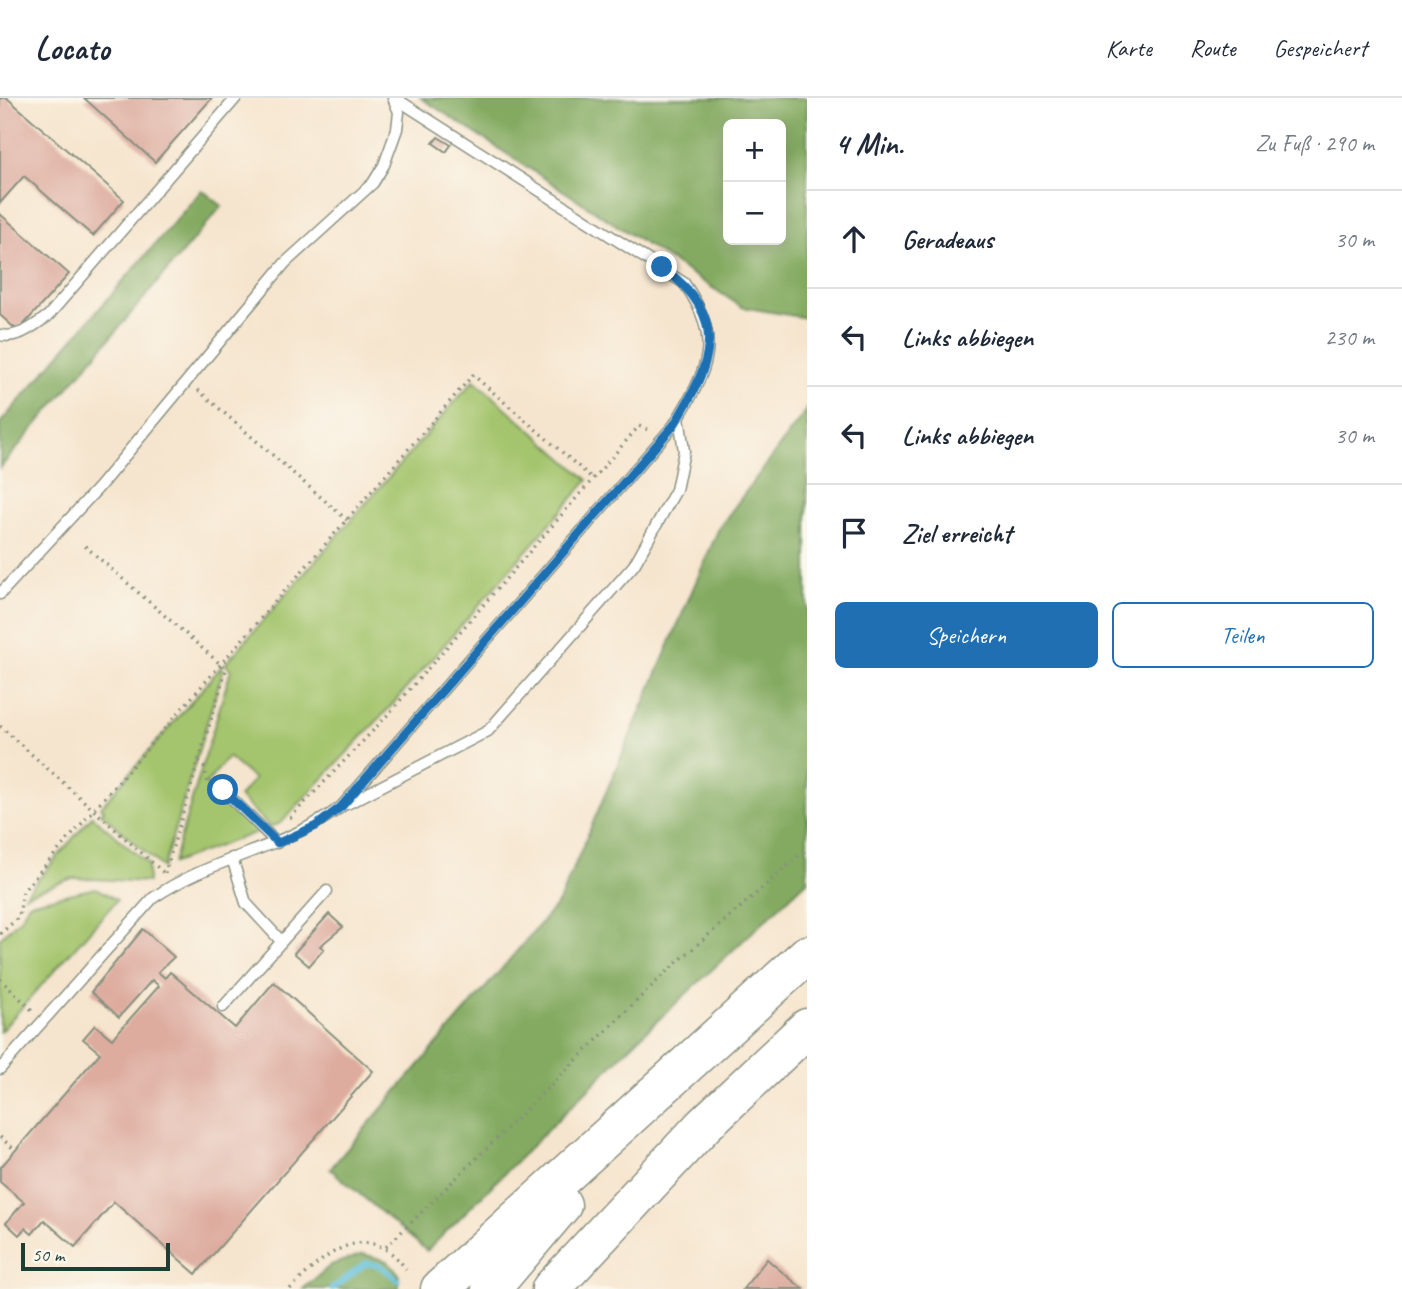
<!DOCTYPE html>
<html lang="de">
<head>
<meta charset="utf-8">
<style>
	:root { --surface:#fff; --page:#f2f2f3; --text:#1f2937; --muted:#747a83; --line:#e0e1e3; --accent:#1f6fb2 }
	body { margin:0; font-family:Caveat,sans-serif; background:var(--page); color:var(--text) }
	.controls { position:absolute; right:21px; top:21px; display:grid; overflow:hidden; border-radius:10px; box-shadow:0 4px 18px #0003 }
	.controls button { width:63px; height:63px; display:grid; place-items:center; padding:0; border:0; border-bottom:2px solid var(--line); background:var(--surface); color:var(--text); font:35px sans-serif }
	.scale { position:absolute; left:21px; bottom:18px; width:149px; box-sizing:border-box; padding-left:7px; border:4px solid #1f3d34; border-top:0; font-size:19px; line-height:24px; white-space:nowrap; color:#1f3d34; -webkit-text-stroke:5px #fbf7ec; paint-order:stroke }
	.stop { position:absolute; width:21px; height:21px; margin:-16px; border:5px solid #1f6fb2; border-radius:50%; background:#fff }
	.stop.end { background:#1f6fb2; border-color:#fff; box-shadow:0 2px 7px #0008 }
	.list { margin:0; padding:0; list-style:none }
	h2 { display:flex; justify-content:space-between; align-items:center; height:91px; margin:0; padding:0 28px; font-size:30px }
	h2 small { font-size:23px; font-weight:400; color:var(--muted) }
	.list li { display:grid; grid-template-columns:46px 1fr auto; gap:21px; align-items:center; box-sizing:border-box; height:98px; padding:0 28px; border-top:2px solid var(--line) }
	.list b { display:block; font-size:26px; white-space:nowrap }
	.list em { font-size:23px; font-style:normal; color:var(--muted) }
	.actions { display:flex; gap:14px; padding:21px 28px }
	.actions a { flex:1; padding:16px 0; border:2px solid var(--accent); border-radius:10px; text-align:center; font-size:24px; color:var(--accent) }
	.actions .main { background:var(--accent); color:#fff }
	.icon { flex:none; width:38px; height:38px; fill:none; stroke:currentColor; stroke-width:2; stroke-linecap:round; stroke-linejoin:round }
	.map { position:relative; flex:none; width:807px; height:1191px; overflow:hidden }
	header { display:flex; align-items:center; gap:42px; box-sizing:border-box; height:98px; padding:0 35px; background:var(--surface); border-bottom:2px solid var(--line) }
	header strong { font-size:33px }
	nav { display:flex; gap:38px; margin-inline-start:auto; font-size:24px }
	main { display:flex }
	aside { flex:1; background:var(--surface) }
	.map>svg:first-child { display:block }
	.green { fill:#a4c56d; stroke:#628150; stroke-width:2 }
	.forest { fill:#83aa60; stroke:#51744a; stroke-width:2; fill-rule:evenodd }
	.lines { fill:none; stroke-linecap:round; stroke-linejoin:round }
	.stream { stroke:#5bbed9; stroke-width:6 }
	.building { fill:#ddac9f }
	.service-casing { stroke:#8a9181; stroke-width:13 }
	.motorway-casing { stroke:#8a9181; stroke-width:41 }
	.path { stroke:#8a9181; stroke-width:3.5; stroke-dasharray:2 5; stroke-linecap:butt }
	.service { stroke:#fff; stroke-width:10 }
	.motorway { stroke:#fff; stroke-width:38 }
	.route { stroke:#1f6fb2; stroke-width:9 }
</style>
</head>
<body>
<header>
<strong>Locato</strong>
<nav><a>Karte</a><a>Route</a><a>Gespeichert</a></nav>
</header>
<main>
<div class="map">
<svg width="807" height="1191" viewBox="0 0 807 1191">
	<rect width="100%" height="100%" fill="#fbf7ec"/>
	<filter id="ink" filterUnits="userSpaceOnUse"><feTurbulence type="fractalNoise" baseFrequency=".0143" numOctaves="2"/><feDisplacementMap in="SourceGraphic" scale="14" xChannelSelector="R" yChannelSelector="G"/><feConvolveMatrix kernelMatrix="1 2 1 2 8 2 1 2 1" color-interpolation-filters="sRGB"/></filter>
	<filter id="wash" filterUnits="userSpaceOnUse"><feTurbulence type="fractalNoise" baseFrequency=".00686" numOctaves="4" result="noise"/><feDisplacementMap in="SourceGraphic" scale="28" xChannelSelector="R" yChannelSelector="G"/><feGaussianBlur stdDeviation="1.57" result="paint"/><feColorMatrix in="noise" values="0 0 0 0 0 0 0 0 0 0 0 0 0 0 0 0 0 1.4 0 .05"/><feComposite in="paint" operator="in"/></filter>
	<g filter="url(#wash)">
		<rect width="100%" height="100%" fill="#f6e5ce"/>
		<g class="green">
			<path d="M474,282l114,100 -197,226 -110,117 -11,4 -31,-30 15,-18 -26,-22 -22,27 54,47 -87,32 58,-193 -6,-6z"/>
			<path d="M221,569l2,3 -60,198 -62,-55 3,-3 -3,-3z"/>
			<path d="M92,718l56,48v18l-75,-4 -48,17z"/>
			<path d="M96,790l21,12 -117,132v-94l21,-20 8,-15z"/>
		</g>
		<g class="forest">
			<path d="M421,0h386v220l-65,-11zM728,26h53v116h-53z"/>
			<path d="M202,92l20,16 -222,262v-45z"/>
			<path d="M807,311v472l-167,156 -213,214 -97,-82 229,-267 160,-374z"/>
			<path d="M363,1156l24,7 12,13v15h-96l28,-24z"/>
		</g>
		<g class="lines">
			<path class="stream" d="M332,1191l34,-26 15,3 17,14"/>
		</g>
		<g id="blocks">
			<g class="building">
				<path d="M0,0h7l117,102 -31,36 -69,-60 -24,27z"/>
				<path d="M84,0h128l-57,64z"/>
				<path d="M438,39l13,8 -5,7 -13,-9z"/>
				<path d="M0,116l69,60 -51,57 -18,-16z"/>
				<path d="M329,816l14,13 -23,19 4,3 -15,17 -15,-13z"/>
				<path d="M143,831l31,28 -16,15 7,6 5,-6 65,56 39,-46 99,89 -177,203 -82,-72 -39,45 -31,-27 -12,14 -7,-6 -6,7 -13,-12 18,-21 -24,-20v-14l100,-115 -17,-14 12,-14 17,14 47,-53 -7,-6 -33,37 -28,-25z"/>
				<path d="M767,1161l8,7 28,23h-60z"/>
			</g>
		</g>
	</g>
	<g filter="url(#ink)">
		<use href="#blocks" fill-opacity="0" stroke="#8a9181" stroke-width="2"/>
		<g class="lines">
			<defs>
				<g id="service">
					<path d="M0,237c19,4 33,-9 48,-19l188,-218"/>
					<path d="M0,496l99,-107 186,-224 88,-80 11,-18 13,-36 2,-17 -6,-14"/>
					<path d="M227,686l-4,6 54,53"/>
					<path d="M347,706l141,-73 146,-166 42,-75 8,-39 -5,-34"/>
					<path d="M232,760l14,45 35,38"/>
					<path d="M223,909l104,-116"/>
					<path d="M0,971l153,-171c59,-41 131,-49 188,-91l333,-382c34,-55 50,-85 10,-142l-289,-185"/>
				</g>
				<g id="motorway">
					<path d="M440,1191l367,-334"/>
					<path d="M491,1191l71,-84"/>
					<path d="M551,1191l153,-164 103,-97"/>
				</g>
			</defs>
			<use href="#service" class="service-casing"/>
			<use href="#motorway" class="motorway-casing"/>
			<g class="path">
				<path d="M198,292l149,130"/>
				<path d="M85,448l141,123 -61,204"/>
				<path d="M0,628l165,148"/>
				<path d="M199,663l5,6 5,20"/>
				<path d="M290,720l94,-99 255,-293 12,5"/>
				<path d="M0,836l19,-17 4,-26 450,-516 120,104"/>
				<path d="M0,881l34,33"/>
				<path d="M0,1039l15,13"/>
				<path d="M386,1149l280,-275 141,-123"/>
				<path d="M290,1191c35,-35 77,-73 116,-20"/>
			</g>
			<use href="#service" class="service"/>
			<use href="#motorway" class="motorway"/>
		</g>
	</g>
	<g class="lines" filter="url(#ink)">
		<path class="route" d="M223,692l55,53 38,-17 25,-19 333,-382c39,-63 57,-107 -12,-158"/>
	</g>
</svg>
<div class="controls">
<button>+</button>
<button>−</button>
</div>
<div class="scale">50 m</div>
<div class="stop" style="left:223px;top:692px"></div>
<div class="stop end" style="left:662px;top:169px"></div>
</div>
<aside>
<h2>4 Min.<small>Zu Fuß · 290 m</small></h2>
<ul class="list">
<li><svg class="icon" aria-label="ahead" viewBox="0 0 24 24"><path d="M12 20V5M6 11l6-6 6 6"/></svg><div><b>Geradeaus</b></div><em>30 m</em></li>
<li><svg class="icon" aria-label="left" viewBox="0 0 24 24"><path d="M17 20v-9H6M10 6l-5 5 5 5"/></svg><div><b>Links abbiegen</b></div><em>230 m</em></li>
<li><svg class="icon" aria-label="left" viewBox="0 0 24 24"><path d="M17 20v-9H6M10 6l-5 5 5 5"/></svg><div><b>Links abbiegen</b></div><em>30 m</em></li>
<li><svg class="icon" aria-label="arrive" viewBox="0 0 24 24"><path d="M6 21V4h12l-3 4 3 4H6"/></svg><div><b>Ziel erreicht</b></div></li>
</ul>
<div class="actions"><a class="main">Speichern</a><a>Teilen</a></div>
</aside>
</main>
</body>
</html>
